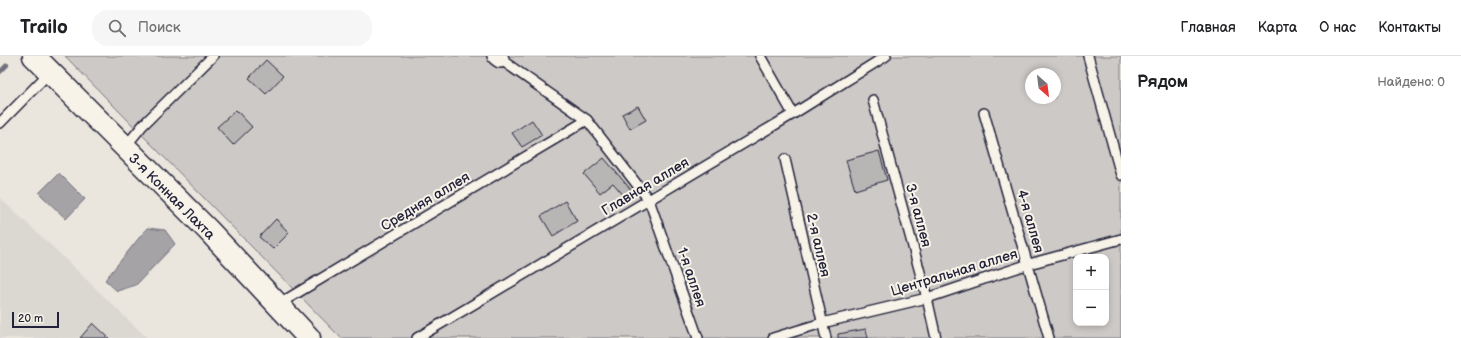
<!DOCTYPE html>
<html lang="ru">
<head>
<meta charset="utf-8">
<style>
	:root { --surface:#fff; --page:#f6f6f6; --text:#202124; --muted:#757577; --line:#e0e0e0 }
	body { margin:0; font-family:"Balsamiq Sans",sans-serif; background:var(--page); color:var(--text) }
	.controls { position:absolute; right:12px; bottom:12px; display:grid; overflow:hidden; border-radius:8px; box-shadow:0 2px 6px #0003 }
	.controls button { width:36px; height:36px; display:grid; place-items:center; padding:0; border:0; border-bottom:1px solid var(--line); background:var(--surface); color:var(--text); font:20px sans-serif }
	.compass { position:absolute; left:1025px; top:12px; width:36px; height:36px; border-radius:50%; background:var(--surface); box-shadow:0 2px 6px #0003; rotate:152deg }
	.scale { position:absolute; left:12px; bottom:10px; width:47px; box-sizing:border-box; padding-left:4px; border:2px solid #22223b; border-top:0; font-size:11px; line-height:14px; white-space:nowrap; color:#22223b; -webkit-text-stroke:3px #f7f3e8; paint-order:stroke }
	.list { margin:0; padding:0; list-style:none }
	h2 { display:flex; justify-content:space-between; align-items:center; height:52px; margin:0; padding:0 16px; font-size:17px }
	h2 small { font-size:13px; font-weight:400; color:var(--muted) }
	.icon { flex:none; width:22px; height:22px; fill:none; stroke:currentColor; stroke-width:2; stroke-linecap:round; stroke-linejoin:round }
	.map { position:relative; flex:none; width:1121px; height:282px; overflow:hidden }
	header { display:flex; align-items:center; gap:24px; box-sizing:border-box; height:56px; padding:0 20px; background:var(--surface); border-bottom:1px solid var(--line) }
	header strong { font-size:19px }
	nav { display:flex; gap:22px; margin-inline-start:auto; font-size:14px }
	.search { width:280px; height:36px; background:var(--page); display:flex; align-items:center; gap:10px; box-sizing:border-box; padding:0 14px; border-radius:16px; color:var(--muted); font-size:15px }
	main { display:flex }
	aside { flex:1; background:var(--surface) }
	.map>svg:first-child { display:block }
	.built { fill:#dbd8d2 }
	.green { fill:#cdc9c6; stroke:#787680; fill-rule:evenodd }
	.water { fill:#a6a3a6; stroke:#716f7b }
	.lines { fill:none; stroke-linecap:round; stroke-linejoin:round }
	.stream { stroke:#716f7b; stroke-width:4.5 }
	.building { fill:#b8b6b5; stroke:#22223b }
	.lane-casing { stroke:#22223b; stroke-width:12 }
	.street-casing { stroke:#22223b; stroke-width:20 }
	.secondary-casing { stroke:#22223b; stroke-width:25 }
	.lane { stroke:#f7f3e8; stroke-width:9 }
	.street { stroke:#f7f3e8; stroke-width:17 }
	.secondary { stroke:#f7f3e8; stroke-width:22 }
	.labels { text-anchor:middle; stroke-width:4; stroke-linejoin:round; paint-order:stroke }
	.street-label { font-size:14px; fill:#22223b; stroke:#f7f3e8 }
</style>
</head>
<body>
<header>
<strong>Trailo</strong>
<div class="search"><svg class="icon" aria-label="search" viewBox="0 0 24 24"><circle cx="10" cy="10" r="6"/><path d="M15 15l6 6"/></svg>Поиск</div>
<nav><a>Главная</a><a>Карта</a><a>О нас</a><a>Контакты</a></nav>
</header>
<main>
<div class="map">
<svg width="1121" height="282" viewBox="0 0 1121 282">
	<rect width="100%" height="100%" fill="#eae6de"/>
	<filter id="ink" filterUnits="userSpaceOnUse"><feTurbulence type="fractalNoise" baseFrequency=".025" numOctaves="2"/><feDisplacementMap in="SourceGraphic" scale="8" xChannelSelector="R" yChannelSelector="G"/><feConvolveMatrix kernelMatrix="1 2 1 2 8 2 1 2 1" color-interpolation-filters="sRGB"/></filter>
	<g filter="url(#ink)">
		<path class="built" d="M0,142l58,54 89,86h-147z"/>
		<path class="green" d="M65,0h1056v282h-780zM1031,18h24v24h-24zM1076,201h30v66h-30z"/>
		<g class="water">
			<path d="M59,117l26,26 -19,20 -27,-26z"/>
			<path d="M147,172l18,2 10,14 -39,41 -19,6 -12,-11z"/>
		</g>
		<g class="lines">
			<path class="stream" d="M0,16l7,-7"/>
		</g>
		<g class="building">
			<path d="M266,4l17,16 -17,18 -17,-16z"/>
			<path d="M638,50l8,14 -16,9 -8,-15z"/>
			<path d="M236,54l16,17 -19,18 -16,-18z"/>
			<path d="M532,64l10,15 -20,12 -10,-14z"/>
			<path d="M879,95l8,29 -32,10 -9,-30z"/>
			<path d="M604,102l28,33 -7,6 -12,-14 -13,10 -16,-19z"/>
			<path d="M565,145l12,20 -24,15 -12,-20z"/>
			<path d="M276,163l13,14 -16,16 -14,-12z"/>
			<path d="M93,267l16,15h-29z"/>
			<path d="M866,273l2,9h-30v-4z"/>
		</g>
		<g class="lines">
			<defs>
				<g id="lane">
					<path d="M760,0l33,58"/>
					<path d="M1088,0l33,119"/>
					<path d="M500,3l87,61 62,80 49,138"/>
					<path d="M873,44l54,198 9,40"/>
					<path d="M984,57l65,225"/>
					<path d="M0,67l50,-51"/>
					<path d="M125,91l18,-22 70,-69"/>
					<path d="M785,103l41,179"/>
					<path d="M277,249l310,-185"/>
					<path d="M417,282l376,-224 93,-58"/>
					<path d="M773,282l49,-15 105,-25 102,-34 92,-25"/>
				</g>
				<path id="street" d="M496,0l4,3"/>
				<path id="secondary" d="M34,0l174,174 101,108"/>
			</defs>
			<use href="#lane" class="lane-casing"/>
			<use href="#street" class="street-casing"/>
			<use href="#secondary" class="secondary-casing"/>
			<use href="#lane" class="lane"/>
			<use href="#street" class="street"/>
			<use href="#secondary" class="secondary"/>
		</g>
	</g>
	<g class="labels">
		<g class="street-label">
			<text transform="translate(645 130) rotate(-31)" y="5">Главная аллея</text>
			<text transform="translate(172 140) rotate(45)" y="5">3-я Конная Лахта</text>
			<text transform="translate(425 145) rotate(-31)" y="5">Средняя аллея</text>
			<text transform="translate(919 159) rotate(75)" y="5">3-я аллея</text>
			<text transform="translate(1031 165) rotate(74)" y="5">4-я аллея</text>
			<text transform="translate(819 189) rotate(77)" y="5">2-я аллея</text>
			<text transform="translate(954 216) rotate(-17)" y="5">Центральная аллея</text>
			<text transform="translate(692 221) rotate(71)" y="5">1-я аллея</text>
		</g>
	</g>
</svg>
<div class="controls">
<button>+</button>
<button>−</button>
</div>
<svg class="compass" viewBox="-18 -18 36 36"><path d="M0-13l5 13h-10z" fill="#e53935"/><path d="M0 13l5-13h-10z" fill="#757577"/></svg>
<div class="scale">20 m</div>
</div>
<aside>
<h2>Рядом<small>Найдено: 0</small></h2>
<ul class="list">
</ul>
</aside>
</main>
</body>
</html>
